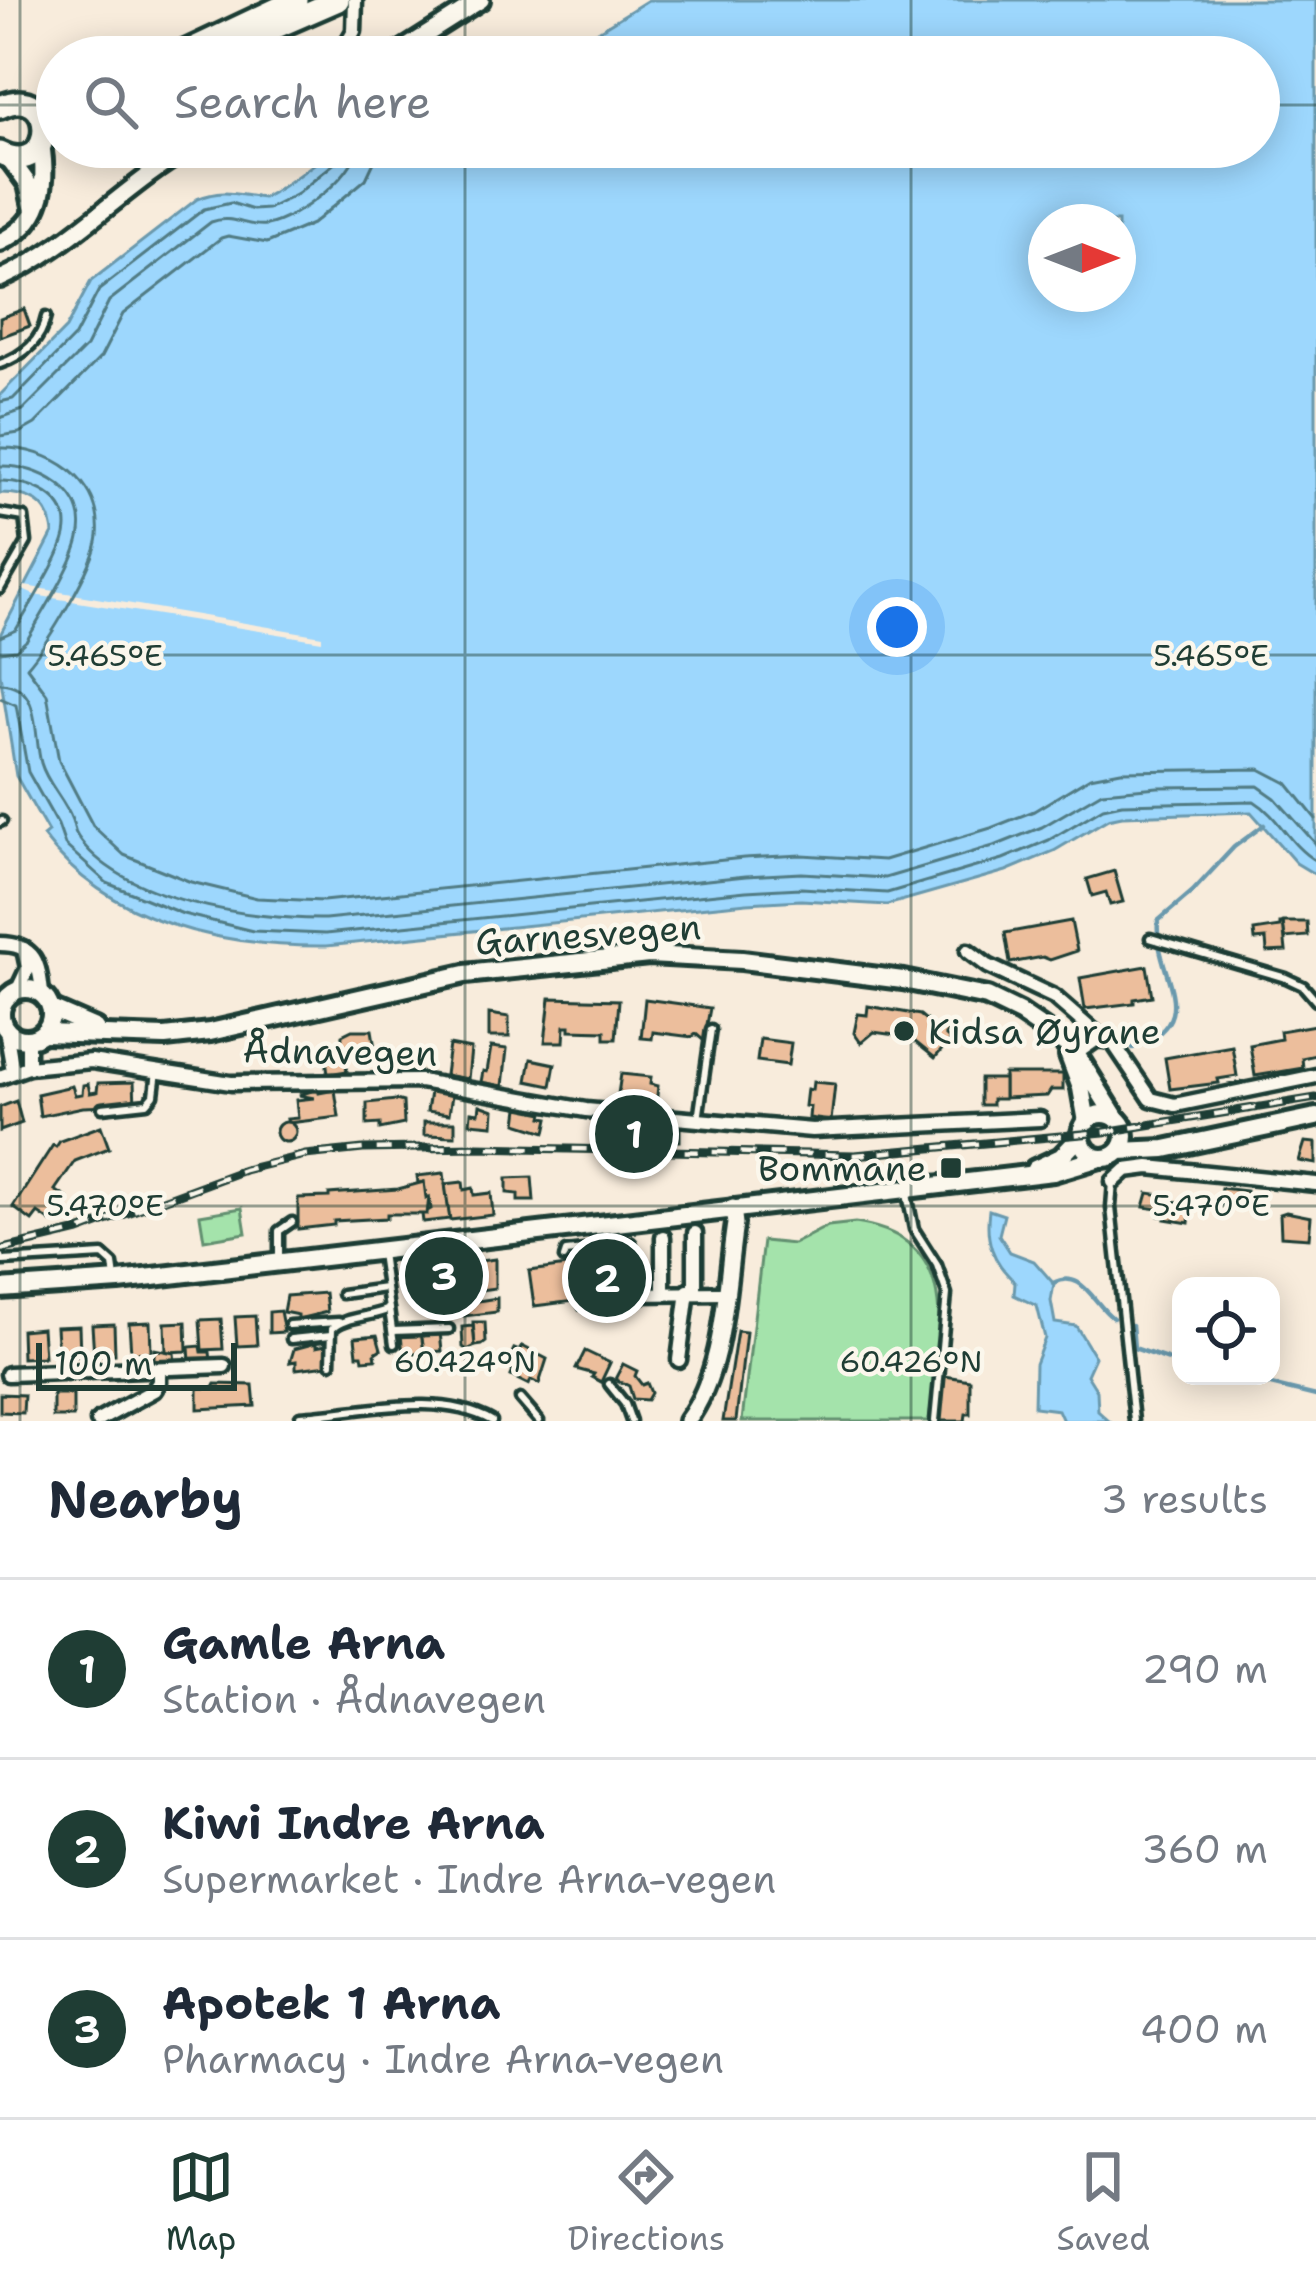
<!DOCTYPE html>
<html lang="en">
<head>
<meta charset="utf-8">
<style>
	:root { --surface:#fff; --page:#f6f6f7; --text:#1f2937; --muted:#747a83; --line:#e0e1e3; --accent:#1f3d34 }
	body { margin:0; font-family:"Shantell Sans",sans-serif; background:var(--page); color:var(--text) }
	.controls { position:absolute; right:36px; bottom:36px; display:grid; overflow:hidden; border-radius:24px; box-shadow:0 6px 30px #0003 }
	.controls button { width:108px; height:108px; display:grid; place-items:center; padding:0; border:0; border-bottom:3px solid var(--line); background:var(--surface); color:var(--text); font:60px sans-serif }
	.compass { position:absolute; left:1028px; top:204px; width:108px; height:108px; border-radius:50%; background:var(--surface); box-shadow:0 6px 30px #0003; rotate:90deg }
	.scale { position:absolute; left:36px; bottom:30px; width:201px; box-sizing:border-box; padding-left:12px; border:6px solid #1f3d34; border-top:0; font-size:33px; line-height:42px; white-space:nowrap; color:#1f3d34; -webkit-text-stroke:9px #fbf7ec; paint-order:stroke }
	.you { position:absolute; left:897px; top:627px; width:42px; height:42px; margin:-30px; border:9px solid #fff; border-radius:50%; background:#1a73e8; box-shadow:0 0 0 18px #1a73e833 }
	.badge { display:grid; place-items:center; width:78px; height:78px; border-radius:50%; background:var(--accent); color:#fff; font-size:39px; font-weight:700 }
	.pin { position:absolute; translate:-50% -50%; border:6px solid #fff; box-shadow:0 3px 12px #0006 }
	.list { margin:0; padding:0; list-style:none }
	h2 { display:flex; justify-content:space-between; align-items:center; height:156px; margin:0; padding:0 48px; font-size:51px }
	h2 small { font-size:39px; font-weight:400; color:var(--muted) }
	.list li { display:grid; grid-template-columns:78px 1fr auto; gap:36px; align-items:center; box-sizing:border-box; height:180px; padding:0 48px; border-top:3px solid var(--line) }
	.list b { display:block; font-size:45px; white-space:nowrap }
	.list p { margin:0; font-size:39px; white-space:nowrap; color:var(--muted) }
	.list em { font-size:39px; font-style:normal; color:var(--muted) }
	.icon { flex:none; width:66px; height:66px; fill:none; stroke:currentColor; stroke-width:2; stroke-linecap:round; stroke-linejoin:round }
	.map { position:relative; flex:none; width:1316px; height:1421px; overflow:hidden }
	.search { position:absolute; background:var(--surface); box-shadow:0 6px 30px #0003; left:36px; right:36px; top:36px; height:132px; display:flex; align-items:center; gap:30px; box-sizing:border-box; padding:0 42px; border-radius:66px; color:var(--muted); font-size:45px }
	.sheet { height:696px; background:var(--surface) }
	nav { display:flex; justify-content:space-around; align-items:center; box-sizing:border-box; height:168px; border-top:3px solid var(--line); background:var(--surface); font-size:33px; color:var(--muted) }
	nav a { display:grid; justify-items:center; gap:6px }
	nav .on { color:var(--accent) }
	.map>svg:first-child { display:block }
	.green { fill:#a4e3ab; stroke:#629070; stroke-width:3 }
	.water { fill:#9dd7fd; stroke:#6b99ad; stroke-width:3; fill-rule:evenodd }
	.pier { fill:#f8ecdc }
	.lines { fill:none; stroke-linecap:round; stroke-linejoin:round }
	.shore { stroke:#517b84; stroke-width:3 }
	.stream { stroke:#6b99ad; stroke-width:4.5 }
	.building { fill:#ecbe9c; stroke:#1f3d34; stroke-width:3 }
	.service-casing { stroke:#1f3d34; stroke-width:15 }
	.minor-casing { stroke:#1f3d34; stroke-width:21 }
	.tertiary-casing { stroke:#1f3d34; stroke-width:24 }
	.secondary-casing { stroke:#1f3d34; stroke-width:26 }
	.trunk-casing { stroke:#1f3d34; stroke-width:30 }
	.service { stroke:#fbf7ec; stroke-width:6 }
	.minor { stroke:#fbf7ec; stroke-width:12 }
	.tertiary { stroke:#fbf7ec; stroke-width:15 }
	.secondary { stroke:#fbf7ec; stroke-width:16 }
	.trunk { stroke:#fbf7ec; stroke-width:21 }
	.rail-casing { stroke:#1f3d34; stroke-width:9 }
	.rail { stroke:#fbf7ec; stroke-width:4.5; stroke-dasharray:14; stroke-linecap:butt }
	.ticks { fill:none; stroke:#1f3d34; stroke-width:3; stroke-opacity:0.45 }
	.poi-dot { fill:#1f3d34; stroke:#fbf7ec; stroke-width:4.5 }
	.labels { text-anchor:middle; stroke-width:9; stroke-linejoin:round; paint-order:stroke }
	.street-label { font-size:36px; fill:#1f3d34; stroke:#fbf7ec }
	.poi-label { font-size:36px; fill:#1f3d34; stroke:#fbf7ec; text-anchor:start }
	.ticks-label { font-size:30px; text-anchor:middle; fill:#1f3d34; stroke:#fbf7ec; stroke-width:9; stroke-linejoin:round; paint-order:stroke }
</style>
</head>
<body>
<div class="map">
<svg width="1316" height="1421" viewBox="0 0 1316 1421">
	<rect width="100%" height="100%" fill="#f8ecdc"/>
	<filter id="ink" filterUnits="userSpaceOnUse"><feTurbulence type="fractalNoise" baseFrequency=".00833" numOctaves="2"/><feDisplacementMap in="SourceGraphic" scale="24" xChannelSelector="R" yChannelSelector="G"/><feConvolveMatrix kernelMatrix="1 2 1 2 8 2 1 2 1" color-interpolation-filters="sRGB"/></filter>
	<g filter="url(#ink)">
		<g class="green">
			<path d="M242,1208l4,25 -42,7 -4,-25z"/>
			<path d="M855,1223c112,15 83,119 74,198h-187l21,-180 30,3 35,-18z"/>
		</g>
		<g class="water">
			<path d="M648,0h668v875l-20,-12 -45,-51 -129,4 -14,3 -54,32 -48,20 -119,34 -86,-5 -54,3 -421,43c-105,1 -217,-23 -283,-110l5,-4 -32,-56 -16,-102v-39l53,-102c-3,-31 -24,-40 -53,-40v-98l66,-67 25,-47 106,-82c27,-11 40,-4 66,-1 28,-14 49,-35 77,-51h919v-90h-703zM1046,222h72v72h-72z"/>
			<path d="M989,1210l15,5 -5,20 11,17 24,9 20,23 -3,17 4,22 21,3 19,31 -8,18 10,16 1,20 11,10h-46l-5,-11 -24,-3 1,-43 10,-26 -8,-32 -23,-11 1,-13c-23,-21 -30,-42 -26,-72z"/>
		</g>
		<path class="pier" d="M25,586l297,50v5l-288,-46 -11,-5z"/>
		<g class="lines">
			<g class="shore">
				<path d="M0,402l13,-3 62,-63 24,-46 105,-81 27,-6 22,7 15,-1 29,-15 40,-33 5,-14"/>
				<path d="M0,418l23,-8 63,-63 23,-46 102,-79c22,-8 35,6 56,3 28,-5 89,-50 90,-78"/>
				<path d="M0,436l19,-3 16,-9 66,-67 22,-43 98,-76 7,-2 39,7 45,-19 54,-45 8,-17 1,-15"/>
				<path d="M0,448c50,-1 103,31 98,88 -3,30 -51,108 -71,131l20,27 12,67 34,65 31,29 67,27 66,16 66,3 421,-43 58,-3 82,5 107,-32 43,-17 56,-34 31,-6 139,-2 27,14 29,36"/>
				<path d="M0,466c39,-1 90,25 79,72 -5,26 -38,78 -52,102l-11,10 -16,2"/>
				<path d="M0,481c29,-1 73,16 65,54 -5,24 -36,71 -49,95l-16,7"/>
				<path d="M0,683c42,2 33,50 41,80 6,21 24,37 31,57 3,8 1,10 6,17 43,64 176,83 247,82l421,-43 56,-3 83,5 112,-33 45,-18 60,-35 56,-5 100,-1 17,12 41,46"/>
				<path d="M0,698l16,7 12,67 30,53 7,20 42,38 76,31 70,17 72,3 421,-43 55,-3 86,5 116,-34 46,-19 54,-32 19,-4 132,-3c26,16 35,45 62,60"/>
			</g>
			<g class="stream">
				<path d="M1133,1048c76,-31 20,-72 25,-127l35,-30 41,-44 30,-22"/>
				<path d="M1053,1283c30,-15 40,21 60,35"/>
				<path d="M1132,1325l2,23 47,16"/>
				<path d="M1234,1376l82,20"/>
			</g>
		</g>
		<g class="building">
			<path d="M24,309l6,17 -30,11v-19z"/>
			<path d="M1114,871l9,31 -13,3 -4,-13 -14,4 -5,-17z"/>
			<path d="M1071,921l6,30 -27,9 -7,-3 -33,6 -5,-30z"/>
			<path d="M1283,922h24l1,14 -23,2z"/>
			<path d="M1280,923h3l3,28 -19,1 -1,-13 -11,1 -1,-9 26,-4z"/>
			<path d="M1147,966l5,30 -18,3v4l-49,6 -5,-31z"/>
			<path d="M550,998l69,2 -3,39h-11v-8l-35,-1v-4h-5l-1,16h-19z"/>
			<path d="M645,999l65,9 -6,33 -8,-7 -4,3 -39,-5 -1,7 -11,-1z"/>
			<path d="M868,1006l52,9 13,11 10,-1 6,5 -4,5 5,5 -15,18 -26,-21 -35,-5 -13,11 -7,-10 4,-19 9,1z"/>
			<path d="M489,1014l20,3v20h-20z"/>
			<path d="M1315,1025l1,30 -14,3 1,10 -48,8 -5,-31 31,-6 -1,-8z"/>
			<path d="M352,1030h20l3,18 -34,7 1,-20z"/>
			<path d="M760,1039l31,4 -3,22 -31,-4z"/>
			<path d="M449,1045l22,4 -3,30 -23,-4z"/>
			<path d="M1232,1046l5,30 -19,3 1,4 -49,6 -5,-31z"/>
			<path d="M491,1047l16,2 -4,37 -22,-4 2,-11 4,1z"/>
			<path d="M345,1055l2,16 -19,3 -2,-16z"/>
			<path d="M531,1059l24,5 -4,22 -24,-5z"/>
			<path d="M621,1074l30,3 -1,7 8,2 -2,19 -39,-4z"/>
			<path d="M1004,1074h59v16h-12l-4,6 -43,2z"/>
			<path d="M980,1079h24v20h-12v6h-12z"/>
			<path d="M134,1082l1,23 -52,2 -43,9 -3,-22 35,-8 3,9 7,-1 1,-9 5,-1 2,9 7,-1 1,-9z"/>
			<path d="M813,1082l22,2 -4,37 -22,-3 1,-11 -5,-1 2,-17 5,1z"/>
			<path d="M318,1089l1,4 16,-3 4,27 -51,6 -1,-4 11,-1 -2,-18 18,-2 -15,-3z"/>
			<path d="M430,1092l22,3 -3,19 -22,-3z"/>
			<path d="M396,1100l7,2 1,22 -24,5v-5l-13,1v-22z"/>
			<path d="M16,1101l6,22 -22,8v-24z"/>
			<path d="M480,1105l14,5 -1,15 -23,-2 1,-11 8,1z"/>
			<path d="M519,1108l25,5 -1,4 6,1 -3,14 -29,-9z"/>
			<path d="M424,1122h31v14l-31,-1z"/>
			<path d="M628,1122l20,6h32v13l-62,1v-17z"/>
			<circle cx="286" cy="1132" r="10"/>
			<path d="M101,1126l8,22 -34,13 -20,29 12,8 -16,24 -13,-9 -6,8 -19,-14 40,-62 3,2 4,-6z"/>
			<path d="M1305,1142l11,1v21l-17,-3z"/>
			<path d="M444,1173l6,46 -27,3 -1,-8 9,-5 -2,-12 -3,1 -2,-16 -6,1 -1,-7z"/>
			<path d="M532,1177l2,24h-16v-7l-11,-1v-15z"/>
			<path d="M424,1182l2,16 3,-1 -2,17h-40v4l-53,3v4l-36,4v-31l31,-1v-3l69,-5z"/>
			<path d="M463,1182l1,8 9,-2 1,7 17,-2 2,22 -43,5 -5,-36z"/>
			<path d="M1221,1188l25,3 -2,18 -25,-5z"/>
			<path d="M1148,1193l15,2v5l7,1 -2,16 -9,-1v-7l-15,-2z"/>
			<path d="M1170,1201l21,2 -2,20 -24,-4z"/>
			<path d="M1286,1212l25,5 -2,21 -28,-2 -1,-22z"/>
			<path d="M495,1259v29l-22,3 -1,-7 -21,2v-21z"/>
			<path d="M620,1259l9,35 -45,6 1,9 -6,1 -5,-9 -40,5 -5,-35z"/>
			<path d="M451,1265v21l-30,10 -1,-6 -16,2 -2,-22z"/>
			<path d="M325,1293l2,19 -29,7v-4l-15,-3 3,-16z"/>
			<path d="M464,1293l1,10 32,-5v14l-33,4 -10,-6 -1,-16z"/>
			<path d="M280,1311l4,21 -15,1v-21z"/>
			<path d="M255,1316l2,29 -20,1 -2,-29z"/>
			<path d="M221,1319l2,30 -21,1 -2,-30z"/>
			<path d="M150,1322l1,30 -20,1 -2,-30z"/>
			<path d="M186,1322l1,29 -21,1 -1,-29z"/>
			<path d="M473,1322h12l1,20 -4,3 -7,1z"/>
			<path d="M114,1324l1,30 -21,1 -2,-30z"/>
			<path d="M79,1326l1,29 -22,1 -2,-29z"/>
			<path d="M473,1326l2,20 -8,4 -4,-3 -1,-20z"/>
			<path d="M42,1328l2,29 -22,1 -1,-28z"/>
			<path d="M737,1331l9,1 -10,89h-13z"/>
			<path d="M440,1332l2,19 -18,1 -3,-19z"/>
			<path d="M421,1333l3,19 -21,2 -2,-19z"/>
			<path d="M377,1335l4,14 -6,4 1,6 -13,1 -1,-5h-5l-2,-18z"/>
			<path d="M316,1343v4l10,-2 2,20 -32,4v-8l-6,1 4,-13z"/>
			<path d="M201,1346l1,6h8l1,9 -21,1 -1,-15z"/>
			<path d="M522,1346l25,13 -8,25 -8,-4 -2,5 -18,-9 2,-5 -8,-4 9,-18 5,2z"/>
			<path d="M154,1349l20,4 1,10 -21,1z"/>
			<path d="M585,1351l25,12 -9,19 -9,-5 2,-3 -18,-5z"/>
			<path d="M623,1364l14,7 -2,5 7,9 5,-2 4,10 -4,7 -14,-1 -4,-13 -14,-7z"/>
			<path d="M945,1376l25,4v34h-4l-1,7h-27z"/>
			<path d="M215,1384l38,1 2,21 -57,3v-21h15z"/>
			<path d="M0,1394l24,1 -1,18 -23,-1z"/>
			<rect x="53" y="1394" width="20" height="23"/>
		</g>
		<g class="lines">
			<defs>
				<g id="service">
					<path d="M0,364c23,-8 41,-23 46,-47"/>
					<path d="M0,513l24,4 3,25 -27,47"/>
					<path d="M0,822l2,-1"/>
					<path d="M1150,938l136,40 17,8 13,15"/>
					<path d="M102,1108l45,-5 7,-8 3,-24"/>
					<path d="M698,1120l13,-91"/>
					<path d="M1113,1182l-2,25 23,214"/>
					<path d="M906,1189l8,40 23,36 10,29 -12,127"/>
					<path d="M381,1253l13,91"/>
					<path d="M1,1256l2,5 100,-6 10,9 2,14"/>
					<path d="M564,1258l2,-6 62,-7"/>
					<path d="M279,1259v-28l13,-9"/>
					<path d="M342,1294l43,-6"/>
					<path d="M289,1325l49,-3"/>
					<path d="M393,1331l56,-2"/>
					<path d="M291,1339l40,-4"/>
					<path d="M331,1363l1,-34c12,-13 39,-11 57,-20"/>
					<path d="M609,1384l16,20 6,17"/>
					<path d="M520,1399l19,22"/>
					<path d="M300,1416c59,-3 138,-26 192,5"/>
				</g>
				<g id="minor">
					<path d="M339,57l15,-26 1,-31"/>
					<path d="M137,147l14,27"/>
					<path d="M0,944c35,0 40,20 42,51"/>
					<path d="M968,951l20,15 66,31 47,41"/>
					<path d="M18,989l10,-21 -4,-19"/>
					<path d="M6,1030l7,41"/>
					<path d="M1071,1057l26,-18 15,2 39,58 24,6 141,-29"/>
					<path d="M28,1067v-27"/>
					<path d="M0,1077l28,-10 63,-6 140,22 189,-2 166,29 226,20 228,-11"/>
					<path d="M1113,1182l13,-12 23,-3 167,17"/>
					<path d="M695,1233v57"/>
					<path d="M663,1237v55"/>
					<path d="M629,1245l5,49 91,-1"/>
					<path d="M679,1360l9,-69"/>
					<path d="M8,1374l216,-8"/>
					<path d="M98,1421l56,-31 5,-8v-12"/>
				</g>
				<g id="tertiary">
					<path d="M391,57l90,-57"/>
					<path d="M0,279c73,-33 124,-94 192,-132"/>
					<path d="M687,1421c39,-53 38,-133 48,-197l-2,-16"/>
				</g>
				<g id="secondary">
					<path d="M9,158l19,26 6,27"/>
					<path d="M0,242c42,-19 48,-56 41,-98"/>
					<circle cx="26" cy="1014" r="25"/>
					<path d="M51,1009l44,19"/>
					<path d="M44,1033l121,4 45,-5 255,-58 184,-19 93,5 161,20 84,17 33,16 53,36 43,69"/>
					<path d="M1069,1056l12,32 6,34"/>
					<circle cx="1103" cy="1136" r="22"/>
					<path d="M1120,1151l45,-2 151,-32"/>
					<path d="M1035,1169l26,-12 20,-21"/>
					<path d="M0,1289l119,-8 934,-109 47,-14"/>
				</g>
				<g id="trunk">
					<path d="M175,57l121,-57"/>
					<path d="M207,57l131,-57"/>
					<path d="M0,107c59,-28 58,74 0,46"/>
				</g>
			</defs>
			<use href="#service" class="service-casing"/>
			<use href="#minor" class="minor-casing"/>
			<use href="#tertiary" class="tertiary-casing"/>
			<use href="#secondary" class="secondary-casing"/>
			<use href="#trunk" class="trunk-casing"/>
			<use href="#service" class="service"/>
			<use href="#minor" class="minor"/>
			<use href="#tertiary" class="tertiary"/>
			<use href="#secondary" class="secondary"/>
			<use href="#trunk" class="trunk"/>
			<defs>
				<path id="rail" d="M0,1250l79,-19 165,-61 61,-15 58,-6 114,-2 378,8 249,-23 212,-34"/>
			</defs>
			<use href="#rail" class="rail-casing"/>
			<use href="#rail" class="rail"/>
		</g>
	</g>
	<path class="ticks" d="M20,0v1421M465,0v57M911,0v57M0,105h57M1259,105h57M465,147v1274M911,147v1274M0,655h1316M0,1206h1316"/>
	<g class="poi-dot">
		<circle cx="904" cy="1031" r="12"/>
		<rect x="939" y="1156" width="24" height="24" rx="6"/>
	</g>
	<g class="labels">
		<g class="street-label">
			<text transform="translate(588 934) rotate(-4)" y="13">Garnesvegen</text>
			<text transform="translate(340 1051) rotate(1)" y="13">Ådnavegen</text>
		</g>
		<g class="poi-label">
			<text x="928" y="1044">Kidsa Øyrane</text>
			<text x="927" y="1181" text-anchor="end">Bommane</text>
		</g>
	</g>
	<g class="ticks-label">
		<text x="1211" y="666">5.465°E</text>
		<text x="105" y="666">5.465°E</text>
		<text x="105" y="1216">5.470°E</text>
		<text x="1211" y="1216">5.470°E</text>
		<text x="465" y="1372">60.424°N</text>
		<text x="911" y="1372">60.426°N</text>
	</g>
</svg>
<div class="controls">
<button><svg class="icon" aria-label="locate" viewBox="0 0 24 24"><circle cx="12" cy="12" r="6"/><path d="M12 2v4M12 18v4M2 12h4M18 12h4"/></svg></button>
</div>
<svg class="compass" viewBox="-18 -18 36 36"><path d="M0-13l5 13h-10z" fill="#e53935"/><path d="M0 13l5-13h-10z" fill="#747a83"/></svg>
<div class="scale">100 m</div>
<div class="you"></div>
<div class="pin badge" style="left:634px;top:1134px">1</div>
<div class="pin badge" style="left:607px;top:1278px">2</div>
<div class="pin badge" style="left:444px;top:1276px">3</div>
<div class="search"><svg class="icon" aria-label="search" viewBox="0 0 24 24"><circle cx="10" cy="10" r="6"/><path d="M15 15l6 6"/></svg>Search here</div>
</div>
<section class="sheet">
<h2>Nearby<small>3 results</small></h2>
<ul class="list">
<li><span class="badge">1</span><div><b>Gamle Arna</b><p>Station · Ådnavegen</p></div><em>290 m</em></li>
<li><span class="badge">2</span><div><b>Kiwi Indre Arna</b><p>Supermarket · Indre Arna-vegen</p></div><em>360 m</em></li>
<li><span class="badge">3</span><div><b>Apotek 1 Arna</b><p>Pharmacy · Indre Arna-vegen</p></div><em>400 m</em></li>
</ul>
</section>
<nav>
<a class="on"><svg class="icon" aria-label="map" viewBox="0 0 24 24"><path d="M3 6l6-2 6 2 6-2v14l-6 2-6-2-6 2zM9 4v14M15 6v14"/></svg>Map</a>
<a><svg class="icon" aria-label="directions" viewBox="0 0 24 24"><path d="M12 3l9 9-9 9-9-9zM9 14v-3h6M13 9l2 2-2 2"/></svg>Directions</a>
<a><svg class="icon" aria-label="saved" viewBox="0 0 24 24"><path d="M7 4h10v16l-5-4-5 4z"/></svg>Saved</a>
</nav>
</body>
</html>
